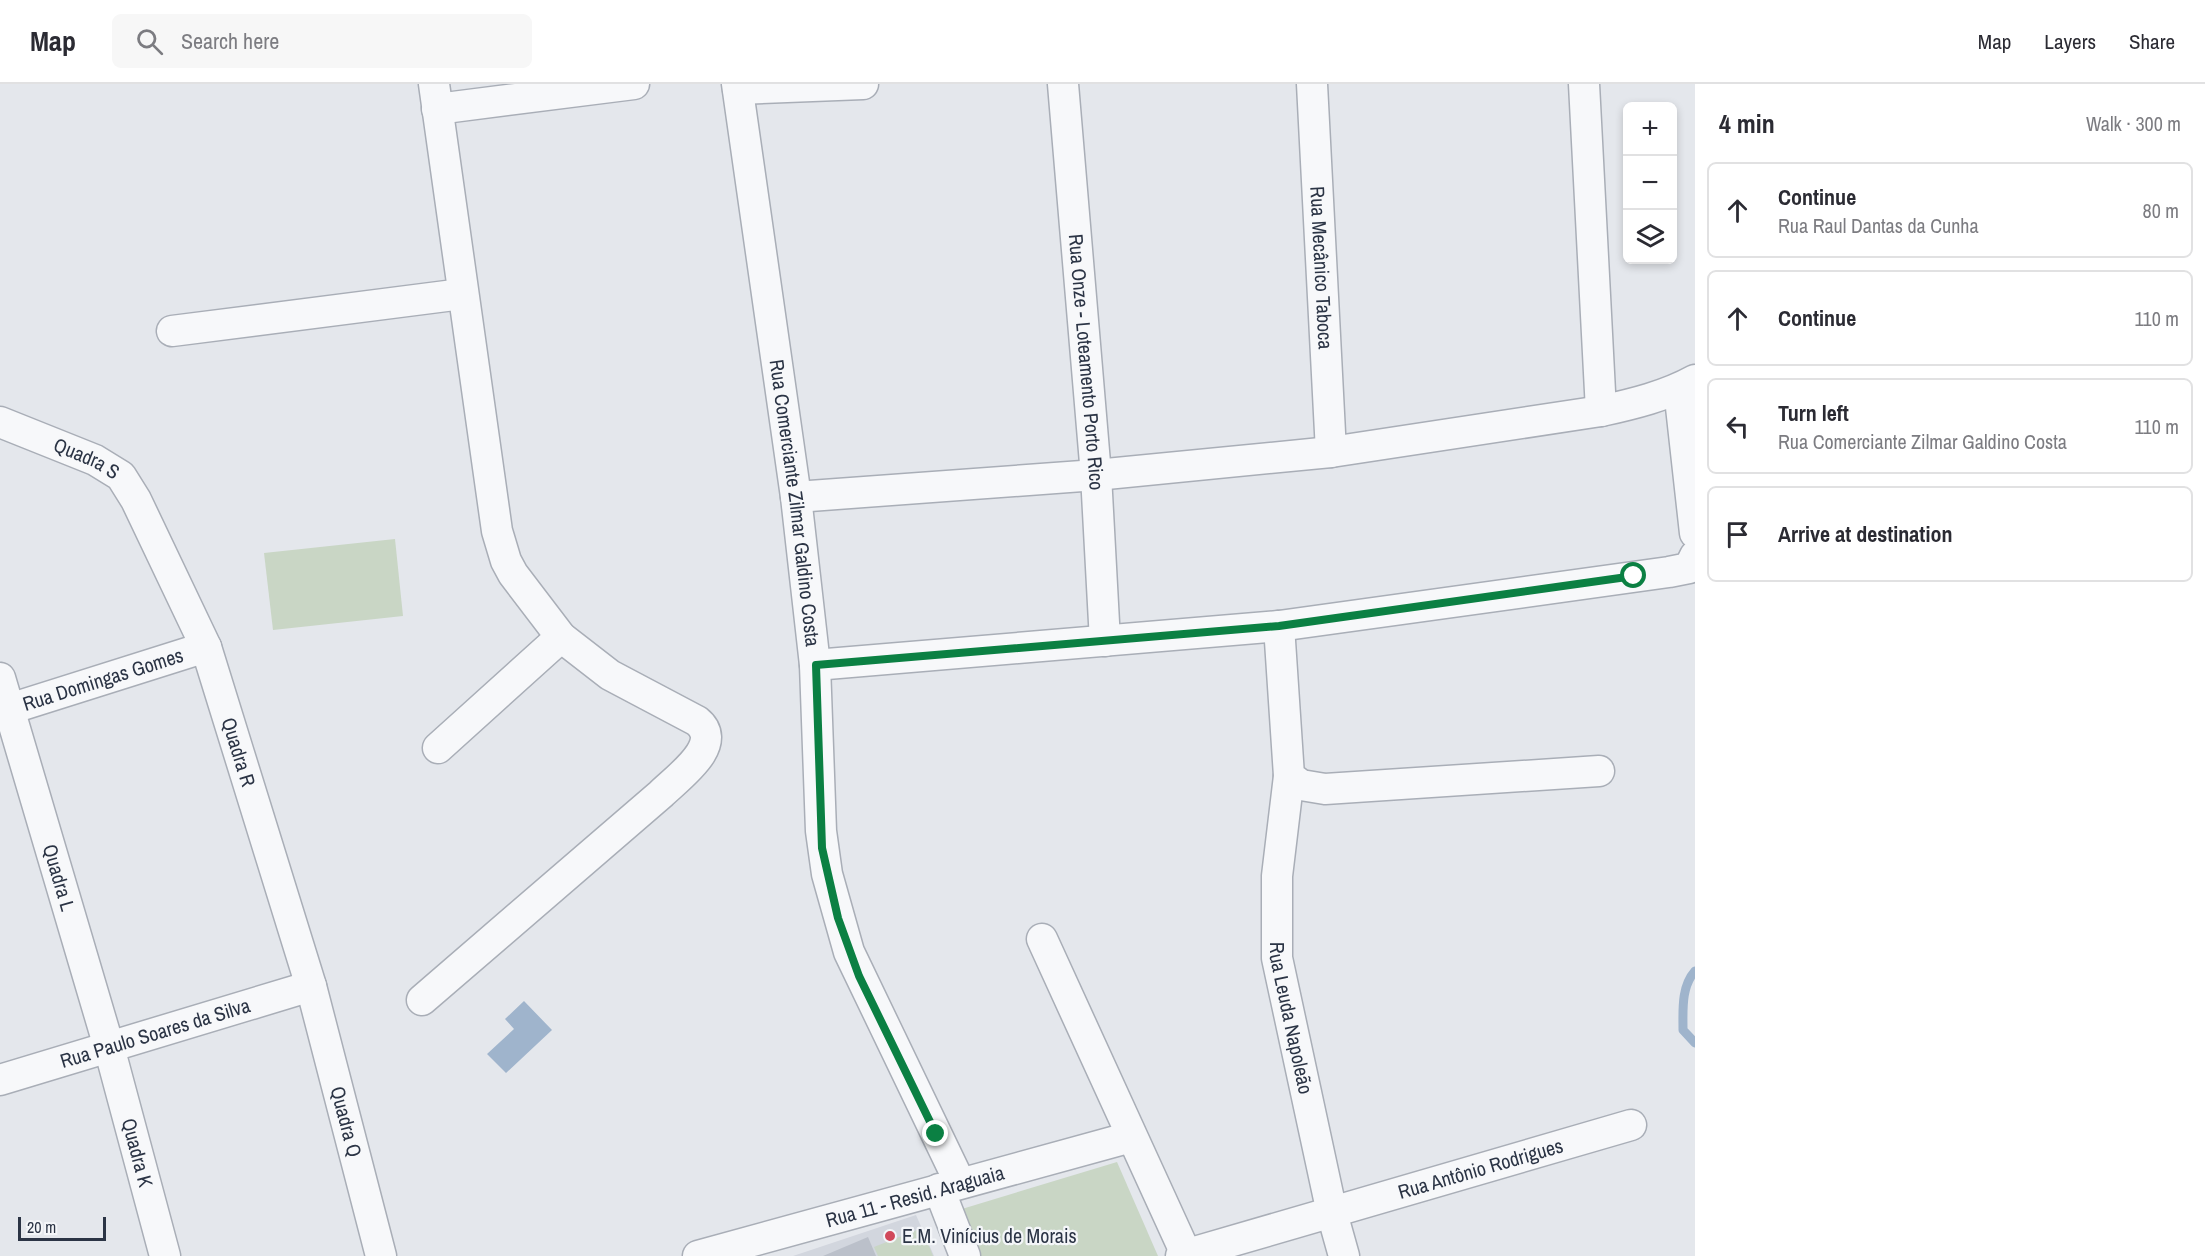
<!DOCTYPE html>
<html lang="en">
<head>
<meta charset="utf-8">
<style>
	:root { --surface:#fff; --page:#f7f7f7; --text:#2b2b33; --muted:#7c7c81; --line:#e1e1e2 }
	body { margin:0; font-family:"Archivo Narrow",sans-serif; background:var(--page); color:var(--text) }
	.controls { position:absolute; right:18px; top:18px; display:grid; overflow:hidden; border-radius:9px; box-shadow:0 3px 9px #0003 }
	.controls button { width:54px; height:54px; display:grid; place-items:center; padding:0; border:0; border-bottom:2px solid var(--line); background:var(--surface); color:var(--text); font:30px sans-serif }
	.scale { position:absolute; left:18px; bottom:15px; width:88px; box-sizing:border-box; padding-left:6px; border:3px solid #2b3445; border-top:0; font-size:16px; line-height:21px; white-space:nowrap; color:#2b3445; -webkit-text-stroke:4px #f4f6f9; paint-order:stroke }
	.stop { position:absolute; width:18px; height:18px; margin:-14px; border:4px solid #0b8043; border-radius:50%; background:#fff }
	.stop.end { background:#0b8043; border-color:#fff; box-shadow:0 2px 6px #0008 }
	.list { margin:0; padding:0; list-style:none }
	h2 { display:flex; justify-content:space-between; align-items:center; height:78px; margin:0; padding:0 24px; font-size:26px }
	h2 small { font-size:20px; font-weight:400; color:var(--muted) }
	.list li { display:grid; grid-template-columns:39px 1fr auto; gap:18px; align-items:center; box-sizing:border-box; height:96px; margin:0 12px 12px; padding:0 12px; border:2px solid var(--line); border-radius:9px }
	.list b { display:block; font-size:22px; white-space:nowrap }
	.list p { margin:0; font-size:20px; white-space:nowrap; color:var(--muted) }
	.list em { font-size:20px; font-style:normal; color:var(--muted) }
	.icon { flex:none; width:33px; height:33px; fill:none; stroke:currentColor; stroke-width:2; stroke-linecap:round; stroke-linejoin:round }
	.map { position:relative; flex:none; width:1695px; height:1172px; overflow:hidden }
	header { display:flex; align-items:center; gap:36px; box-sizing:border-box; height:84px; padding:0 30px; background:var(--surface); border-bottom:2px solid var(--line) }
	header strong { font-size:28px }
	nav { display:flex; gap:33px; margin-inline-start:auto; font-size:21px }
	.search { width:420px; height:54px; background:var(--page); display:flex; align-items:center; gap:15px; box-sizing:border-box; padding:0 21px; border-radius:9px; color:var(--muted); font-size:22px }
	main { display:flex }
	aside { flex:1; background:var(--surface) }
	.map>svg:first-child { display:block }
	.built { fill:#d2d6de }
	.green { fill:#c9d6c5 }
	.water { fill:#9fb4cc }
	.lines { fill:none; stroke-linecap:round; stroke-linejoin:round }
	.stream { stroke:#9fb4cc; stroke-width:9 }
	.building { fill:#bbc0ca }
	.minor-casing { stroke:#a9aeb7; stroke-width:33 }
	.minor { stroke:#f7f8fa; stroke-width:30 }
	.route { stroke:#0b8043; stroke-width:8 }
	.poi-dot { fill:#d1495b; stroke:#f4f6f9; stroke-width:2 }
	.labels { text-anchor:middle; stroke-width:4.5; stroke-linejoin:round; paint-order:stroke }
	.street-label { font-size:20px; fill:#2b3445; stroke:#f4f6f9 }
	.poi-label { font-size:20px; fill:#2b3445; stroke:#f4f6f9; text-anchor:start }
</style>
</head>
<body>
<header>
<strong>Map</strong>
<div class="search"><svg class="icon" aria-label="search" viewBox="0 0 24 24"><circle cx="10" cy="10" r="6"/><path d="M15 15l6 6"/></svg>Search here</div>
<nav><a>Map</a><a>Layers</a><a>Share</a></nav>
</header>
<main>
<div class="map">
<svg width="1695" height="1172" viewBox="0 0 1695 1172">
	<rect width="100%" height="100%" fill="#e4e7ec"/>
	<path class="built" d="M916,1131l18,41h-141z"/>
	<g class="green">
		<path d="M395,455l8,77 -130,14 -9,-77z"/>
		<path d="M1117,1078l41,94h-186l-20,-44z"/>
		<path d="M922,1144l11,28h-55l-4,-9z"/>
	</g>
	<path class="water" d="M524,917l28,29 -46,43 -19,-19 27,-25 -9,-10z"/>
	<g class="lines">
		<path class="stream" d="M1695,887c-14,16 -12,39 -12,59l12,13"/>
	</g>
	<path class="building" d="M868,1153l8,19h-53z"/>
	<g class="lines">
		<defs>
			<g id="minor">
				<path id="s1" d="M737,0l59,413 19,168 6,166 6,43 22,78 111,231"/>
				<path id="s2" d="M1063,0l33,391 9,166"/>
				<path id="s3" d="M1312,0l19,368"/>
				<path d="M1584,0l17,327"/>
				<path d="M738,5l125,-5"/>
				<path d="M437,25l197,-25"/>
				<path d="M172,247l290,-37"/>
				<path d="M1679,305l16,144"/>
				<path id="s4" d="M0,338l95,38 26,16 15,24 70,147 105,339 70,270"/>
				<path d="M796,413l300,-22 235,-23 270,-41c32,-7 65,-15 94,-31"/>
				<path d="M1279,542l10,150 12,9 24,4 274,-18"/>
				<path d="M815,581l464,-39 390,-54 20,-4 6,-12"/>
				<path id="s5" d="M0,594l109,369 56,209"/>
				<path id="s6" d="M0,628l206,-65"/>
				<path d="M438,664l123,-111"/>
				<path id="s7" d="M1289,692l-12,100v82l55,255 12,43"/>
				<path d="M1042,855l144,315"/>
				<path d="M422,916l239,-206c16,-16 65,-50 36,-73l-87,-46 -49,-38 -48,-63 -7,-13 -9,-30 -63,-447"/>
				<path id="s8" d="M0,996l311,-94"/>
				<path d="M939,1105l26,67"/>
				<path id="s9" d="M698,1172l433,-119"/>
				<path id="s10" d="M1181,1172l450,-131"/>
			</g>
		</defs>
		<use href="#minor" class="minor-casing"/>
		<use href="#minor" class="minor"/>
	</g>
	<g class="lines">
		<path class="route" d="M936,1050l-77,-158 -21,-58 -16,-70 -6,-183 463,-39 355,-50"/>
	</g>
	<circle class="poi-dot" cx="890" cy="1152" r="6"/>
	<g class="labels">
		<g class="street-label">
			<text dy="7" stroke="none"><textPath href="#s3" startOffset="184">Rua Mecânico Taboca</textPath></text>
			<text dy="7" stroke="none"><textPath href="#s2" startOffset="279">Rua Onze - Loteamento Porto Rico</textPath></text>
			<text dy="7" stroke="none"><textPath href="#s4" startOffset="94">Quadra S</textPath></text>
			<text dy="7" stroke="none"><textPath href="#s1" startOffset="423">Rua Comerciante Zilmar Galdino Costa</textPath></text>
			<text dy="7" stroke="none"><textPath href="#s6" startOffset="108">Rua Domingas Gomes</textPath></text>
			<text dy="7" stroke="none"><textPath href="#s4" startOffset="434">Quadra R</textPath></text>
			<text dy="7" stroke="none"><textPath href="#s5" startOffset="208">Quadra L</textPath></text>
			<text dy="7" stroke="none"><textPath href="#s7" startOffset="244">Rua Leuda Napoleão</textPath></text>
			<text dy="7" stroke="none"><textPath href="#s8" startOffset="162">Rua Paulo Soares da Silva</textPath></text>
			<text dy="7" stroke="none"><textPath href="#s4" startOffset="819">Quadra Q</textPath></text>
			<text dy="7" stroke="none"><textPath href="#s5" startOffset="494">Quadra K</textPath></text>
			<text dy="7" stroke="none"><textPath href="#s10" startOffset="312">Rua Antônio Rodrigues</textPath></text>
			<text dy="7" stroke="none"><textPath href="#s9" startOffset="225">Rua 11 - Resid. Araguaia</textPath></text>
		</g>
		<g class="poi-label">
			<text x="902" y="1159">E.M. Vinícius de Morais</text>
		</g>
	</g>
</svg>
<div class="controls">
<button>+</button>
<button>−</button>
<button><svg class="icon" aria-label="layers" viewBox="0 0 24 24"><path d="M12 4l9 5-9 5-9-5zM3 14l9 5 9-5"/></svg></button>
</div>
<div class="scale">20 m</div>
<div class="stop" style="left:1634px;top:492px"></div>
<div class="stop end" style="left:936px;top:1050px"></div>
</div>
<aside>
<h2>4 min<small>Walk · 300 m</small></h2>
<ul class="list">
<li><svg class="icon" aria-label="ahead" viewBox="0 0 24 24"><path d="M12 20V5M6 11l6-6 6 6"/></svg><div><b>Continue</b><p>Rua Raul Dantas da Cunha</p></div><em>80 m</em></li>
<li><svg class="icon" aria-label="ahead" viewBox="0 0 24 24"><path d="M12 20V5M6 11l6-6 6 6"/></svg><div><b>Continue</b></div><em>110 m</em></li>
<li><svg class="icon" aria-label="left" viewBox="0 0 24 24"><path d="M17 20v-9H6M10 6l-5 5 5 5"/></svg><div><b>Turn left</b><p>Rua Comerciante Zilmar Galdino Costa</p></div><em>110 m</em></li>
<li><svg class="icon" aria-label="arrive" viewBox="0 0 24 24"><path d="M6 21V4h12l-3 4 3 4H6"/></svg><div><b>Arrive at destination</b></div></li>
</ul>
</aside>
</main>
</body>
</html>
